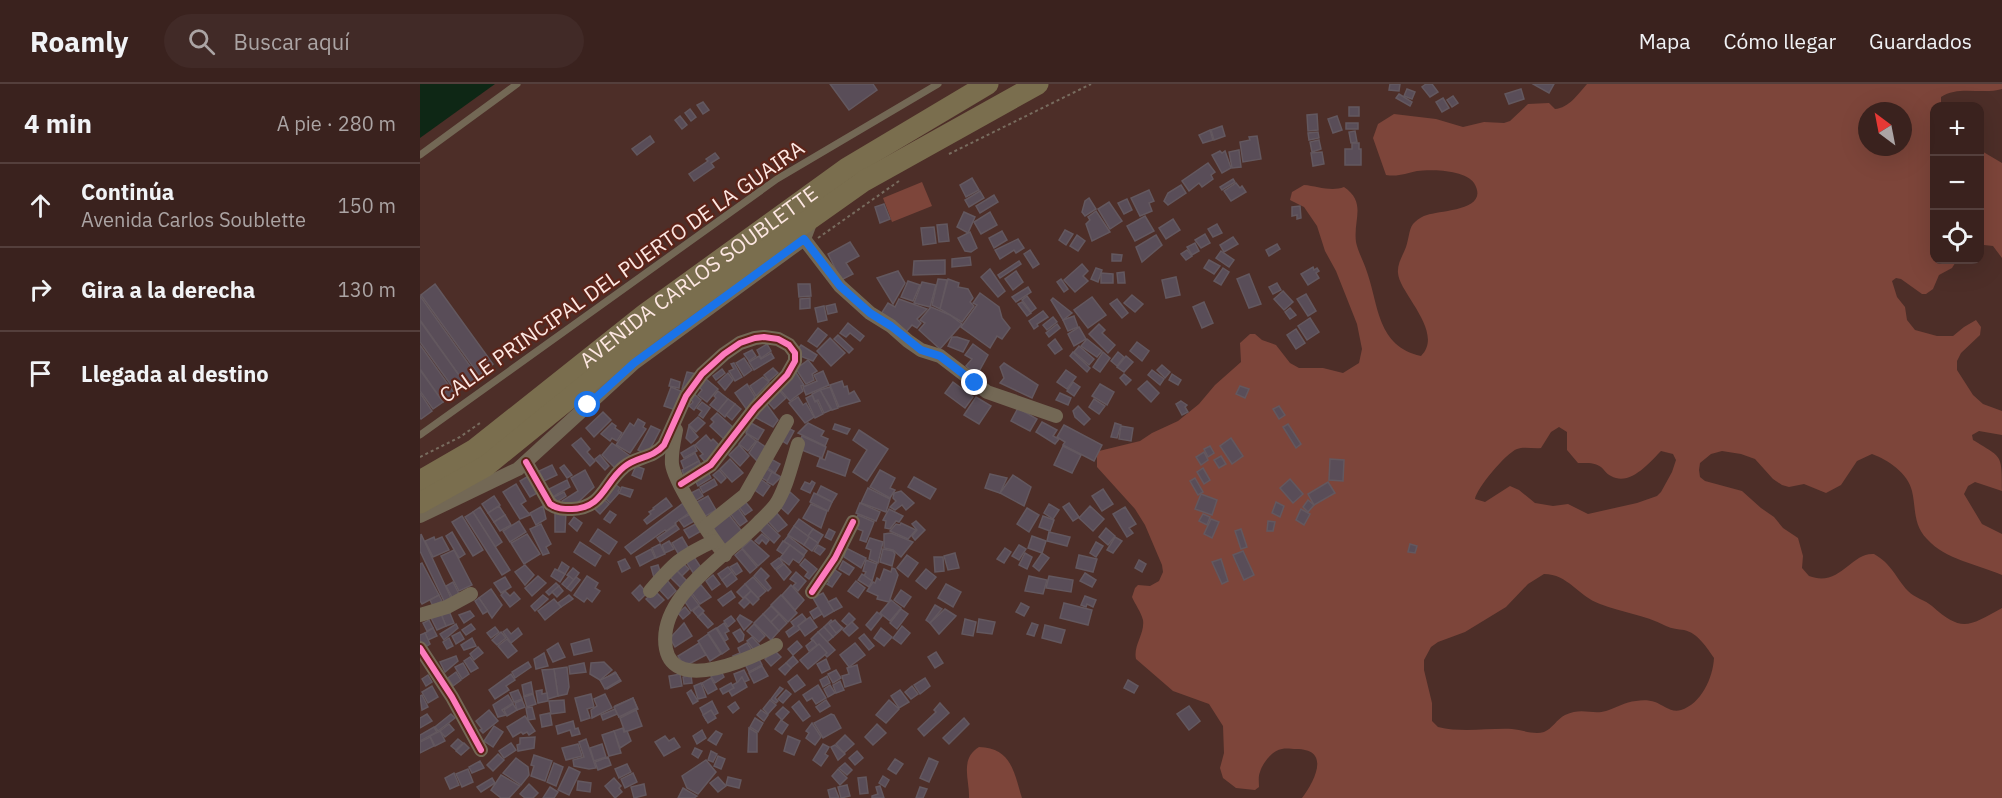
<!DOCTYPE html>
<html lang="es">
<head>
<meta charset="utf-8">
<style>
	:root { --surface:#3a221e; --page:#412a27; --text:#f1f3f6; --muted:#aba4a4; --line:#543f3c }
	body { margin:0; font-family:"IBM Plex Sans",sans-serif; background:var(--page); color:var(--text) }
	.controls { position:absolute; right:18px; top:18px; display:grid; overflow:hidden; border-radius:12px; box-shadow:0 6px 24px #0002 }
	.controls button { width:54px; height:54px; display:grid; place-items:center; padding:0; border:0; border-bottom:2px solid var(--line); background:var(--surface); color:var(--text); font:30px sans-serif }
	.compass { position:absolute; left:1438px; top:18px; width:54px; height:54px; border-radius:50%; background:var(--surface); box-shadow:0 6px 24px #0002; rotate:328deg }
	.stop { position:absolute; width:18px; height:18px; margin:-14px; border:4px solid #1a73e8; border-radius:50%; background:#fff }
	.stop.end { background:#1a73e8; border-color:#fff; box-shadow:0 2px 6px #0008 }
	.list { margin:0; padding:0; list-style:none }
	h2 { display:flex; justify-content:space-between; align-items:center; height:78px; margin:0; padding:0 24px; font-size:26px }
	h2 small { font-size:20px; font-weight:400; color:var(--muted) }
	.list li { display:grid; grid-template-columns:39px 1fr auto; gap:18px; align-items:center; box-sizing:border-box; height:84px; padding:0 24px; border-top:2px solid var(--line) }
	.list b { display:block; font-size:22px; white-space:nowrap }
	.list p { margin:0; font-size:20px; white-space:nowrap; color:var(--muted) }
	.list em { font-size:20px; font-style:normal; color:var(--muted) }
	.icon { flex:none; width:33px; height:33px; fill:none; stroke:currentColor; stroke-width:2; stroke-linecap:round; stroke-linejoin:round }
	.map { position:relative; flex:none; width:1582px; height:714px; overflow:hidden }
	header { display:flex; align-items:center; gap:36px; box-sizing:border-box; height:84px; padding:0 30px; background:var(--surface); border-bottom:2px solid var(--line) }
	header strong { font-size:28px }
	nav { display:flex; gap:33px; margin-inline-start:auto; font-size:21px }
	.search { width:420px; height:54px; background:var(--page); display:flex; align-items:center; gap:15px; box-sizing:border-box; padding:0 21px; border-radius:33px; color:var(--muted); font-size:22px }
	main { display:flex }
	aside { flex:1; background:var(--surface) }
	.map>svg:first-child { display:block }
	.green { fill:#7d453a; fill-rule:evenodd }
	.water { fill:#0e2715 }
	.building { fill:#594d58; stroke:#63585f; stroke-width:1.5 }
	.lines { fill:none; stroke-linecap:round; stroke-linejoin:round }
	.path { stroke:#786c5f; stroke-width:2; stroke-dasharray:3 3; stroke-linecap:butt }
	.service { stroke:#736855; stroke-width:7 }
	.minor { stroke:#736855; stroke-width:14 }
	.primary { stroke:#7a6e4e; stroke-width:21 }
	.cycleway-casing { stroke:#5c2419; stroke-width:10 }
	.cycleway { stroke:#fd7abc; stroke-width:6 }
	.route { stroke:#1a73e8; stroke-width:8 }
	.labels { text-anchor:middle; stroke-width:4.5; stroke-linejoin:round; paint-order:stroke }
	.street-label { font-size:21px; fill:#fde7e2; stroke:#5c2419 }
</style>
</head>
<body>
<header>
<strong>Roamly</strong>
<div class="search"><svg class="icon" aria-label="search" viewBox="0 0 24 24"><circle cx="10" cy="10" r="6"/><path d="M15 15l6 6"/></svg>Buscar aquí</div>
<nav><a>Mapa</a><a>Cómo llegar</a><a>Guardados</a></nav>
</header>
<main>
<aside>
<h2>4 min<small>A pie · 280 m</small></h2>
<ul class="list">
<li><svg class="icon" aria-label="ahead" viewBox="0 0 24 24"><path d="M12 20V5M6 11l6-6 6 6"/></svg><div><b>Continúa</b><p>Avenida Carlos Soublette</p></div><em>150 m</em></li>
<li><svg class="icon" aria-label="right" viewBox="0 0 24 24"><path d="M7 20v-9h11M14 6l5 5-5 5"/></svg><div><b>Gira a la derecha</b></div><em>130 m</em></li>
<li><svg class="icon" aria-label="arrive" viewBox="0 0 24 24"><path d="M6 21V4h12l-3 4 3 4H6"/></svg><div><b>Llegada al destino</b></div></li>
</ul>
</aside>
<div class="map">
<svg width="1582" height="714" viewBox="0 0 1582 714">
	<rect width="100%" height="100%" fill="#4d2e28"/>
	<g class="green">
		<path d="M1167,0h415v5c-20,6 -43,-4 -61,8v9h-7v154h23l-5,8 -13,7 -6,14 -7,5h-4l-21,-15 -5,-1 -4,3 5,16 8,10 2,13 8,10 22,6h16l11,-9 12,-7 5,7 -1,8 -19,18 -4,8v9l16,25 10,9 19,7v24l-23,-4 -7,4 1,5c29,18 29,13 29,51l-27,-9 -7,4 -4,8 18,30 20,10v41c-25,-11 -56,-15 -75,-36 -14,-14 -11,-31 -15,-48 -4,-18 -24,-31 -40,-37l-15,7 -16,24 -15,8 -22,-9 -15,3 -7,-2 -9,-6 -18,-20 -14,-5 -19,-3 -11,3 -11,9 -1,7 1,7 5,4 37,10 19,17 13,9 9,11 15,10 5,18 -1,12 7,8c31,12 42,-24 65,-22 18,10 21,23 34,37 7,7 17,9 24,15 30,27 37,20 70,2v190h-700c12,-16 30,-49 -6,-49 -4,0 -10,-1 -14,0 -10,1 -20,15 -22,23 -2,4 -1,11 -1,15l-4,3 -19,-2 -13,-10 -3,-10 4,-15 -1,-27 -14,-22 -36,-13 -37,-32c-3,-14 9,-25 7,-39 -2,-8 -8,-16 -11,-23l3,-9 3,-3 12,1 9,-5 4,-9 -1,-7 -17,-40 -10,-16 -38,-42v-11l2,-5 41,-10 12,-8 26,-12 21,-17 16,-19 26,-23 -1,-19 10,-9h5l7,6 14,5 14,18 9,5h24l20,5 16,-10 3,-14 -5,-25 -21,-53 -11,-20 -8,-25 -13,-19 -14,-7 2,-8 12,-7c13,1 27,7 40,2 23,16 9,32 12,55 2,10 8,20 11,30 12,34 10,74 54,84 24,-24 -22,-63 -23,-83 -1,-9 5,-18 8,-26 3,-8 3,-21 9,-25 3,-3 8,-6 12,-7 13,-5 64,-4 47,-32 -8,-13 -43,-14 -57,-12 -11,2 -18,6 -31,4l-13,-37 5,-14 16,-10 42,5 27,8 21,-5 20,1 6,-2 18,-17 21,-1 6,6c14,-1 23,-15 32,-25zM1447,27h36v36h-36zM1139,343l8,5v18l11,13c7,0 17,-1 23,4 3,2 5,7 10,9 19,11 39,-14 50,-25l12,3 3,6 -4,12 -11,20 -4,4 -20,7 -49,11 -20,-10 -15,2 -18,-3 -16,-13 -9,-4 -25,16 -10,-3c1,-10 31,-46 42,-50 7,-3 16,0 24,-1l10,-16zM1124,490c24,0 34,22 56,30 23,9 43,10 66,22 6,3 12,3 18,4 14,3 23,18 30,28 -1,20 -13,46 -33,52 -10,3 -18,-5 -26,-8 -6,-2 -13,-2 -19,-1 -11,1 -20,7 -30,10 -14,4 -24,-4 -41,4 -8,4 -13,14 -21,17 -10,3 -22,-2 -32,-3 -24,-1 -50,4 -74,-2l-6,-6v-18l-8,-33v-10l7,-13 7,-5 27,-10 41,-25 22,-23z"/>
		<path d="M1560,66l22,13v95l-9,-12 -9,-1 -4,3z"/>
		<path d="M502,98l10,24 -40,16 -9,-24z"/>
		<path d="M559,663c33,1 35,26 43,51h-53c1,-17 -10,-39 10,-51z"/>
	</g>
	<path class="water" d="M0,0h75l-75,54z"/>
	<g class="building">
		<path d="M410,0h43l4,6 -28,20z"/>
		<path d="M970,0h10l-1,7 -10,-1z"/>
		<path d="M1006,0h6l6,8 -8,5 -8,-10z"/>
		<path d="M1113,0h21l-5,9z"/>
		<path d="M987,5l8,3 -3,7 -8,-3z"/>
		<path d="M1101,5l3,10 -15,5 -4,-10z"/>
		<path d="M979,10l13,8 -2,4 -14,-8z"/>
		<path d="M1033,12l5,7 -6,4 -5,-7z"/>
		<path d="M1023,14l6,10 -7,4 -6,-10z"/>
		<path d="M283,18l6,8 -6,4 -6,-9z"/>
		<rect x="929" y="23" width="10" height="9"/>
		<path d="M270,25l6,8 -5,4 -6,-8z"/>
		<path d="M897,30l1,16 -10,1 -1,-16z"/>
		<path d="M260,32l7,9 -5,4 -7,-9z"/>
		<path d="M917,32l5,14 -9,3 -5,-14z"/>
		<rect x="926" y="39" width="12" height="6"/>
		<path d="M802,42l3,10 -11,4 -3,-10z"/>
		<path d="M790,46l3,10 -10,3 -4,-8z"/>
		<path d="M935,47l2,11 -6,1 -2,-11z"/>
		<path d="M898,48l1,6 -10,2 -1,-7z"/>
		<path d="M230,52l4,6 -17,13 -5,-6z"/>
		<path d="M837,52l4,23 -18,3 -3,-20 10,-2 -1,-3z"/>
		<path d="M899,56l2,9 -9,3 -2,-10z"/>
		<path d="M932,59h7v6h2v16h-16v-16h7z"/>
		<path d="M819,66l2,17 -9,1 -3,-16z"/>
		<path d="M800,67l2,2 3,-2 6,17 -9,5 -10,-18z"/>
		<path d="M902,68l2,12 -11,2 -2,-13z"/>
		<path d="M295,69l4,5 -8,5 3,4 -20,14 -5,-7 19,-13 -2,-2z"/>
		<path d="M788,79l7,9 -4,3 2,4 -11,8 -3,-4 -10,8 -7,-10z"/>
		<path d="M552,94l7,12 -13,7 -6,-12z"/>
		<path d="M813,95l2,3 -13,8 -2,-3z"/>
		<path d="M816,99l4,5 2,-2 4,6 -15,9 -7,-10z"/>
		<path d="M761,101l5,8 -18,12 -4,-4 4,-8z"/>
		<path d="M729,106l5,11 -5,2 3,8 -12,5 -9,-18z"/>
		<path d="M560,107l4,7 -15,9 -4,-7z"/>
		<path d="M574,111l4,7 -18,11 -4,-7z"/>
		<path d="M669,114l7,11 -11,7 -3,-4 3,-11z"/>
		<path d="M707,115l5,11 -8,4 -6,-11z"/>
		<path d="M689,118l13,19 -12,8 -12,-20z"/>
		<path d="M464,120l6,15 -10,4 -5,-16z"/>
		<path d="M880,122l1,12 -4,1v-4l-5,1v-9z"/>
		<path d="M676,127l14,21 -18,9 -6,-17 4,-4 -2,-3z"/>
		<path d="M544,128l11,5 -7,16 -11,-6z"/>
		<path d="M570,128l7,13 -16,9 -7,-12z"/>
		<path d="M725,132l9,15 -19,10 -8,-15z"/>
		<path d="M753,135l7,11 -14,9 -7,-11z"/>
		<path d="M527,140l2,17 -10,1 -2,-17z"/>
		<path d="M797,140l5,9 -9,4 -5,-8z"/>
		<path d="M514,143l2,16 -13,2 -2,-17z"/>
		<path d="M645,146l8,4 -7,11 -7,-5z"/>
		<path d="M582,147l5,9 -13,8 -5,-10z"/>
		<path d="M550,148l7,16 -6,4 -6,-1 -7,-13z"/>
		<path d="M785,150l5,9 -9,5 -6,-8z"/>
		<path d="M657,151l8,6 -7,10 -8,-5z"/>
		<path d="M736,151l6,10 -20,17 -6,-15z"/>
		<path d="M813,153l5,7 -14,8 -4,-7z"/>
		<path d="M598,155l6,9 -8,5 -2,-3 -14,9 -5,-9z"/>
		<path d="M430,158l9,14 -13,7 7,11 -12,6 -13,-26z"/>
		<path d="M775,159l4,8 -7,4 -5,-8z"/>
		<path d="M857,160l3,5 -11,7 -3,-6z"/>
		<path d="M610,166l9,14 -6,4 -9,-14z"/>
		<path d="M767,166l5,6 -6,4 -5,-6z"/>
		<path d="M801,167l13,9 -5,7 -13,-9z"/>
		<path d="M692,170l10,1 -1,6h-9z"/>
		<path d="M550,173l1,8 -19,2v-8z"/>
		<path d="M525,176v14l-32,1 1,-14z"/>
		<path d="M789,176l11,6 -6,8 -10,-6z"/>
		<path d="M599,177l2,3 -21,14 -2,-3z"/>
		<path d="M662,180l6,7 -5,5 5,5 -13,11 -11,-12z"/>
		<path d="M893,183l1,3 3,-2 2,3 -3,2 3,5 -11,7 -7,-11z"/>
		<path d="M676,184l6,2 -4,12 -7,-3z"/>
		<path d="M803,184l6,4 -8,13 -7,-4z"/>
		<path d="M570,185l15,22 -7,6 -17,-20z"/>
		<path d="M478,187l7,12 -12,21 -16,-26z"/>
		<path d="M596,187l7,11 -10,8 -8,-11z"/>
		<path d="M704,188l1,11h-7l-1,-10z"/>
		<path d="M681,189l12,1v9h-12z"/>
		<path d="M829,190l12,30 -12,4 -12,-29z"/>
		<path d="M756,193l4,18 -14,3 -4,-18z"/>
		<path d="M518,195l9,1 -7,29 -8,-4z"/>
		<path d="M528,195l11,4 -1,4 10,2 5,9 -3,4 4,4 -12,16 -22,-13z"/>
		<path d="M641,195l7,10 -4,3 -7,-10z"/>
		<path d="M488,197l12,4 -7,16 -12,-4z"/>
		<path d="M502,198l14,3 -6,22 -16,-4z"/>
		<path d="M857,199l4,7 -8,4 -4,-7z"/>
		<path d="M15,200l58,80 -14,11 -58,-80z"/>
		<path d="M378,200h12l1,12 -12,1z"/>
		<path d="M608,203l3,5 -15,10 -4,-5z"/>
		<path d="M863,207l10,11 -9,8 -10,-11z"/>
		<path d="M560,209l19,14 3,11 8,10 -8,11 -5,-3 -7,12 -29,-21 16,-22 -4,-2z"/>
		<path d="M886,210l10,17 -8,5 -11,-17z"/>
		<path d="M712,211l11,9 -8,8 -11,-9z"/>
		<path d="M0,212l58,81 -12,8 -46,-65z"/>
		<path d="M607,212l9,12 -5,4 -9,-12z"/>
		<path d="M672,213l14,18 -18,13 -14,-18z"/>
		<path d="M390,214v10l-10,1v-10z"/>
		<path d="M633,214l19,15 -9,7 -12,-20z"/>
		<path d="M479,215l28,10 -10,10 4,4 -4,5 -5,-3 -6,7 -25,-18 7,-11 7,4z"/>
		<path d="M697,215l11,14 -6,5 -12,-14z"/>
		<path d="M602,218l9,11 -4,3 -9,-12z"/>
		<path d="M784,218l9,21 -11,5 -9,-21z"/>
		<path d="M415,220l2,8 -9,2 -2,-8z"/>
		<path d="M404,222l3,14 -9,2 -3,-14z"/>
		<path d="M511,223l19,8 12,9 -22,25 -21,-19 6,-7 -5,-3z"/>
		<path d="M870,224l6,7 -6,4 -5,-7z"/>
		<path d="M623,227l5,6 -11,7 1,2 -4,3 -5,-8z"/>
		<path d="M654,232l4,11 -10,4 -5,-11z"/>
		<path d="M633,233l4,5 -10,8 -4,-5z"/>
		<path d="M890,234l9,14 -12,8 -9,-14z"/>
		<path d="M0,237l46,64 -10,7 -36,-50z"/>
		<path d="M428,239l16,13 -4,5 -10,-8 -4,4 -6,-4z"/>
		<path d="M637,240l3,4 -11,9 -3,-4z"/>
		<path d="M679,240l6,6 -3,3 13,12 -7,8 -19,-19z"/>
		<path d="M659,243l7,12 -12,7 -6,-12z"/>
		<path d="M398,244l9,7 -10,12 -9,-6z"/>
		<path d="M876,245l9,14 -9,6 -9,-14z"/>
		<path d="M418,251l15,14 -4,4 -15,-14z"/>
		<path d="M532,253h5l12,4 -6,11 -15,-6z"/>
		<path d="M410,254l15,15 -14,13 -14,-15z"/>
		<path d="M635,255l7,10 -7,5 -7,-9z"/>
		<path d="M667,255l15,12 -5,6 -16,-11z"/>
		<path d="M717,258l12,9 -7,10 -12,-10z"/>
		<path d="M347,260l4,7 -10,7 -4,-8z"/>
		<path d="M553,260l15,11 -11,20 -11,-9 6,-7 -7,-4z"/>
		<path d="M0,261l35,49 -12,8 -23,-33z"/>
		<path d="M381,261l16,10 -4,6 -18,-7z"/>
		<path d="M659,262l15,13 -5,6 -15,-13z"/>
		<path d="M332,266l4,6 -7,5 -5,-7z"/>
		<path d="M653,268l17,16 -3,4 -17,-16z"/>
		<path d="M683,268l7,6 -10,14 -7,-5z"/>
		<path d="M698,268l6,5 -7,9 -6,-5z"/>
		<path d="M351,269l3,5 -20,12 -5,-8 10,-6 2,3z"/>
		<path d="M706,272l7,6 -9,10 -7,-5z"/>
		<path d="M324,274l8,12 -8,6 -8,-13z"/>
		<path d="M388,276l9,11 -5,3 2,6 -8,4 -10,-15z"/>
		<path d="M314,279l8,14 -7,4 -6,-10 5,-2 -3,-5z"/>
		<path d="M584,279l34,22 -6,13 -32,-15 4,-5 -4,-11z"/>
		<path d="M742,281l8,7 -5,6 -8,-8z"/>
		<path d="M353,284l5,5 -9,8 -5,-6z"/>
		<path d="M302,285l3,4 -9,7 -3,-4z"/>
		<path d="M0,286l23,32 -10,7 -13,-18z"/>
		<path d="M646,286l10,7 -9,12 -10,-7z"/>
		<path d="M732,286l12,9 -4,6 -12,-10z"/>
		<path d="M375,287l9,14 -3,1 2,5 -13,10 -12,-14z"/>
		<path d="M403,287l6,14 -23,10 -3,-8 14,-6 -3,-6z"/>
		<path d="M267,288l10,2 -12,15h-3z"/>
		<path d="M308,289l5,7 -8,10 -7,-8z"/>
		<path d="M704,290l7,6 -5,5 -6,-7z"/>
		<path d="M752,290l9,6 -3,5 -9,-5z"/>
		<path d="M343,293l6,5 -13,14 -6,-10z"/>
		<path d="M251,295l9,3 -1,6 -10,-2z"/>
		<path d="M286,295l12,10 -11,13 -9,-7 4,-5 -3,-3z"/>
		<path d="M422,297l2,6 3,-1 2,8 5,-3 6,10 -21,6 -9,-22z"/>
		<path d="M727,297l12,12 -8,9 -13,-13z"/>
		<path d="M533,298l20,15 -8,11 -20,-15z"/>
		<path d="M653,298l7,5 -6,9 -7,-5z"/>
		<path d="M327,300l8,13 -8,13 -12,-17z"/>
		<path d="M680,300l14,8 -7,13 -15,-9z"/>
		<path d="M820,302l9,3 -4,9 -9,-4z"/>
		<path d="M251,303l12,5 -7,18 -12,-4z"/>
		<path d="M410,303l8,21 -6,2 -12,-20z"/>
		<path d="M357,304l9,10 -12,11 -9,-10z"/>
		<path d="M400,306l11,20 -7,3 -6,-13 -3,1 -3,-7z"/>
		<path d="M298,307l10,8 -10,12 -8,-6 6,-7 -2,-2z"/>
		<path d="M0,309l12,18 -11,8 -1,-1z"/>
		<path d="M640,309l11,5 -3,7 -12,-5z"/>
		<path d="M274,310l7,6 -7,10 -5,-4 4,-4 -3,-3z"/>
		<path d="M392,311l3,7 2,-1 6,13 -8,4 -9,-20z"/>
		<path d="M378,313l5,8 3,-2 8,14 -9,6 -16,-20z"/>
		<path d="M556,313l15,9 -12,18 -15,-9z"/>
		<path d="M342,314l16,22 -5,7 -22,-12z"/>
		<path d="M308,315l7,5 -10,13 -7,-6z"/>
		<path d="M674,315l11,7 -6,8 -10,-7z"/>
		<path d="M761,317l6,4 -2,2 3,5 -6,3 -6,-11z"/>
		<path d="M282,318l8,6 -7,10 -4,-3 3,-4 -5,-3z"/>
		<path d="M315,320l6,5 -9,11 -6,-5z"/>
		<path d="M658,322l12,13 -6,6 -9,-8 -2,-6z"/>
		<path d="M859,322l6,9 -6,4 -6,-10z"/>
		<path d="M598,324l19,11 -7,12 -19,-10z"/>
		<path d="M183,328l8,8 -17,17 -8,-9z"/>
		<path d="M297,329l19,17 -10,11 -16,-15 4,-4 -3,-3z"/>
		<path d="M278,333l7,6 -9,9 -7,-7z"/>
		<path d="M218,335l7,4 -2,4 3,2 -16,24 -14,-8 14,-22 4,3z"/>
		<path d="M622,338l15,8 -4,6 6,3 -4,5 -19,-12z"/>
		<path d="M192,339l4,3 -1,2 7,5 -5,8 -5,-3 -2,3 -9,-7z"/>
		<path d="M331,339l13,7 -6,10 -12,-7z"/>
		<path d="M388,339l16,8 -3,5 7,3 -3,7 -27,-13z"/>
		<path d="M695,339l6,2 -4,13 -6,-1z"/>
		<path d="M415,340l15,5 -3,5 -14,-5z"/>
		<path d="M868,340l13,20 -5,4 -13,-21z"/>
		<path d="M644,341l38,20 -8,16 -31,-16 2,-3 -8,-5z"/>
		<path d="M231,342l9,4 -13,25 -9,-5z"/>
		<path d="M269,342l9,11 -7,6 -5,-5z"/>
		<path d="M701,342l12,2 -2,13 -12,-2z"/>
		<path d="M366,343l8,4 -7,13 -8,-5z"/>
		<path d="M439,346l29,19 -21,32 -14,-9 14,-22 -14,-10z"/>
		<path d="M327,350l9,7 -8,10 -9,-7z"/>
		<path d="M286,351l5,6 2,-2 8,8 -14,17 -7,-8 3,-2 -8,-9z"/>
		<path d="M382,352l24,11 -4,11 -25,-10z"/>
		<path d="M161,354l9,11 -3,3 8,9 -5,5 -18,-21z"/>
		<path d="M811,354l12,18 -11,8 -12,-18z"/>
		<path d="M337,357l10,7 -7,16 -11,-11z"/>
		<path d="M192,359l18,13 -13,14 -15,-15z"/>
		<path d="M274,361l3,6 -13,7 -3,-5z"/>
		<path d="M319,361l10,11 -9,10 -11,-11z"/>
		<path d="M643,362l18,9 -9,18 -18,-8z"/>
		<path d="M790,362l4,7 -6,4 -4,-8z"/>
		<path d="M408,367l22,9 -5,16 -28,-10 3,-8 5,2z"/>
		<path d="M784,368l4,8 -7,5 -5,-8z"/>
		<path d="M275,369l4,8 -15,8 -3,-8z"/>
		<path d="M180,371l9,11 -4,4 -10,-11z"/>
		<path d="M801,372l5,8 -7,4 -5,-8z"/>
		<path d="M349,374l11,6 -5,9 -10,-7z"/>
		<path d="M310,375l13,14 -11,9 -12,-13z"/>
		<path d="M910,375l14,1 -1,21 -14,-1z"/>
		<path d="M279,377l3,6 -17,11 -3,-8z"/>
		<path d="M132,381l5,10 -13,6 -5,-10z"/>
		<path d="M144,381l8,10 -5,3 -7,-10z"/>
		<path d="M216,382l8,3 -3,10 -9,-4z"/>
		<path d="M343,383l9,5 -5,9 -9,-5z"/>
		<path d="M783,384l7,12 -6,4 -7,-12z"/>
		<path d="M165,386l9,17 -17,16 -14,3 -1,-5 16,-10 -7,-13z"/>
		<path d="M299,386l7,8 -5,5 -8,-8z"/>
		<path d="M460,386l15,8 -5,10 5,2 -5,8 -20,-11z"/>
		<path d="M288,388l3,6 -13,8 -3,-6z"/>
		<path d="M352,388l9,5 -8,8 -6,-3z"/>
		<path d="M570,390l17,4 -7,15 -15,-5z"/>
		<path d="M110,391l9,17 -9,5 -10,-16z"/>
		<path d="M593,391l18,12 -7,19 -24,-13z"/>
		<path d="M494,393l22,12 -6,10 -22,-12z"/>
		<path d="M339,394l11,8 -7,10 -11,-8z"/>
		<path d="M775,394l8,14 -5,3 -8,-14z"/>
		<path d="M294,395l3,6 -14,8 -3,-6z"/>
		<path d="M870,395l13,15 -10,9 -13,-15z"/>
		<path d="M147,396l3,7 -19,11 -4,-8z"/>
		<path d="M392,397l3,2 -5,10 -9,-4 4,-7 5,2z"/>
		<path d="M908,398l7,11 -21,12 -6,-11z"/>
		<path d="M96,400l10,17 -5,3 9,11 -10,4 -17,-27z"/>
		<path d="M196,401l4,3 -2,3 1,2 -9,10 -5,-5z"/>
		<path d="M401,402l16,8 -5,8 -15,-8z"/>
		<path d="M202,403l11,3 -3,7 -11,-4z"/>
		<path d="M448,404l22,11 -4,13 -25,-9z"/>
		<path d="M279,405l4,7 -8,5 -4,-8z"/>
		<path d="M683,405l10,15 -11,7 -10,-15z"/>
		<path d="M481,407l13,12 -8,7 -4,-5 -7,5 -5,-3 6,-6 -3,-3 1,-5z"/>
		<path d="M144,408l2,4 -9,6 -3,-5z"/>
		<path d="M370,408l9,8 -11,14 -10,-9z"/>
		<path d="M394,409l18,9 -4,9 -18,-9z"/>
		<path d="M781,410l16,6 -5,15 -17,-6z"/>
		<path d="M74,412l6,9 -12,8 -6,-9z"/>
		<path d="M288,412l8,14 -12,7 -9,-14z"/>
		<path d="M182,414l7,6 -9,10 -7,-7z"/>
		<path d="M246,414l6,8 -25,18 -3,-4 7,-6 -2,-2 5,-3 -1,-1z"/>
		<path d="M323,415l9,11 -7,5 -8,-11z"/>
		<path d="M888,416l6,5 -6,7 -5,-5z"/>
		<path d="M266,417l7,9 -18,13 1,1 -10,7 -1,-1 -34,24 -6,-7z"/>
		<path d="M856,418l8,4 -4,11 -8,-4z"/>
		<path d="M440,419l20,9 -4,9 -20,-8z"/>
		<path d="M649,419l10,14 -6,4 -10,-14z"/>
		<path d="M391,420l16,7 -6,17 -18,-10z"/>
		<path d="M629,420l10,6 -6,9 -9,-6z"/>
		<path d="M316,421l11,16 -7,5 -12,-15z"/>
		<path d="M79,422l6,9 -11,7 -6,-9z"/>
		<path d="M123,422l3,13 -10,6 -6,-12z"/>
		<path d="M670,422l14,13 -11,12 -14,-13z"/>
		<path d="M60,423l22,35 -7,5 -22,-35z"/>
		<path d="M705,423l11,17 -7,4 4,5 -6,4 -14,-23z"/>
		<path d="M607,424l12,7 -10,17 -12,-8z"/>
		<path d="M469,425l14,7 -4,6 -3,-1 -6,8 -5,-1 1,-7 -3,-1z"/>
		<path d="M881,425l9,5 -6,11 -8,-5z"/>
		<path d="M190,427l6,4 -6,8 -6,-4z"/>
		<path d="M355,427l12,14 -9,7 -12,-13z"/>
		<path d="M53,428l37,58 -8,5 -37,-58z"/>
		<path d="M135,428h11l-1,20h-10z"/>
		<path d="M272,429l4,7 -12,7 -5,-7z"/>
		<path d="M783,430l7,3 -3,8 -8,-4z"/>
		<path d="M85,431l6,10 -11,6 -6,-9z"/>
		<path d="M309,431l15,19 -20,15 -14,-20z"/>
		<path d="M438,431l16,7 -8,20 -6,-2 3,-9 -10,-4z"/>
		<path d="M42,432l21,34 -10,6 -21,-34z"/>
		<path d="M623,432l11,4 -4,11 -11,-4z"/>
		<path d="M154,433l8,6 -5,8 -8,-7z"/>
		<path d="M379,435l14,10 -5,7 -14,-10z"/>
		<path d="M791,435l8,3 -7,16 -8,-4z"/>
		<path d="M344,436l16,16 -6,7 -17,-16z"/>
		<path d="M99,437l7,11 -16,10 -7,-11z"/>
		<path d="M496,437l9,9 -10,10 -3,-4 5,-6 -5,-6z"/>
		<path d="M848,437l7,1 -2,9h-6z"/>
		<path d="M279,438l4,8 -14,8 -5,-8z"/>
		<path d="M481,439l15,7 -8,9 -18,-8 6,-7 4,1z"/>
		<path d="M121,440l10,20 -5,3 3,6 -6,2 -13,-26z"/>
		<path d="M256,441l3,4 -19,13 -3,-4z"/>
		<path d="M374,442l15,11 -5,8 -16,-10z"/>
		<path d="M686,444l9,8 -7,9 -9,-8z"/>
		<path d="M178,445l19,13 -8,12 -19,-13z"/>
		<path d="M393,445l10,6 -5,8 -10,-7z"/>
		<path d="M409,445l6,3 -4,8 -6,-3z"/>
		<path d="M821,445l6,18 -6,2 -6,-18z"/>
		<path d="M32,448l13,22 -6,4 -13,-22z"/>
		<path d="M629,448l21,5 -3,9 -20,-5z"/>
		<path d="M471,449l22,9 -12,15 -8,-7 -9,-2v-14z"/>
		<path d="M1,450l30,64 -7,3 -24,-50z"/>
		<path d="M107,450l13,20 -16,10 -13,-21z"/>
		<path d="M342,450l7,6 -3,4 -4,-4 -3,4 -4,-3z"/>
		<path d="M368,452l19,15 -3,4 -20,-14z"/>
		<path d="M612,452l14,5 -4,12 -14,-5z"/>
		<path d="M14,453l1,3 7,-3 7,13 -16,7 -8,-16z"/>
		<path d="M262,453l7,12 -10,6 -7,-12z"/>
		<path d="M389,453l9,6 -6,8 -8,-6z"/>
		<path d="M695,453l7,4 -9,12 -6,-3z"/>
		<path d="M450,454l13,4 -5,21 -9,-4 2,-9 -5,-2z"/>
		<path d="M331,456l18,16 -11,10 -16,-18z"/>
		<path d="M249,457l5,8 -9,4 -3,-8z"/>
		<path d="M363,457l7,4 -7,9 -6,-4z"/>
		<path d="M160,458l21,14 -6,10 -21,-14z"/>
		<path d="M676,458l7,4 -7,11 -6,-4z"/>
		<path d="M240,460l5,10 -9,4 -4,-10z"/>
		<path d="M990,460l7,2 -2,7 -7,-1z"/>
		<path d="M370,461l14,11 -5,7 -6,-4 -4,6 -9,-7z"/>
		<path d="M398,461l7,4 -5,6 -6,-4z"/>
		<path d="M599,461l7,4 -7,11 -7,-4z"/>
		<path d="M426,464l20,10 -5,10 -17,-11z"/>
		<path d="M585,464l6,4 -7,11 -7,-4z"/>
		<path d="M231,465l4,9 -15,8 -4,-9z"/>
		<path d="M322,465l15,18 -7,6 -15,-18z"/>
		<path d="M463,465l10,2 2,3 -3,12 -12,-4z"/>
		<path d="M34,466l18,35 -13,6 -18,-35z"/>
		<path d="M823,467l11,24 -10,5 -11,-25z"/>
		<path d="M535,469l4,15 -11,2 -4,-14z"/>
		<path d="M605,469l7,4 -5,12 -8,-4z"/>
		<path d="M622,469l7,5 -10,13 -6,-5z"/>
		<path d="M487,471l11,8 -10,14 -11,-9z"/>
		<path d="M659,471l18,4 -4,13 -17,-4z"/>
		<path d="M274,473l8,12 -8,5 -8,-12z"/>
		<path d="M514,473h9l1,14 -9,1z"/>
		<path d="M359,474l4,5 -8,6 -4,-5z"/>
		<path d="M205,475l5,9 -8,4 -4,-10z"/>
		<path d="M385,475l12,10 -8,10 -4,-3 3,-4 -8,-7z"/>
		<path d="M801,475l7,22 -6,3 -10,-22z"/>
		<path d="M446,476l11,4 -5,17 -8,-5 2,-4 -3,-1z"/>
		<path d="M719,476l7,4 -4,8 -7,-4z"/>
		<path d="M261,477l8,8 -7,7 -8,-9z"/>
		<path d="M423,477l11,7 -5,7 -10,-6z"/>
		<path d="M142,478l7,5 -4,7 -7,-4z"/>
		<path d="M2,479l17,32 -17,9 -2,-3v-37z"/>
		<path d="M317,479l5,8 -6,4 -6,-8z"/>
		<path d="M364,480l7,8 -7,8 -8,-10z"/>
		<path d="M105,481l9,10 -9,10 -10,-13z"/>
		<path d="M238,481l3,9 -6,7 -4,-14z"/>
		<path d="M308,483l4,5 -10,8 -4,-6z"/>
		<path d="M153,484l6,5 -5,7 -7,-5z"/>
		<path d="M341,484l8,8 -4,4 6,8 -3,3 -14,-15z"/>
		<path d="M412,484l9,6 -9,13 -5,-3 2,-2 -4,-3z"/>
		<path d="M472,484l3,1 3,6 -9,27 -12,-3 1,-3 -11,-5 6,-9 2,1 2,-5 3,2 4,-11 7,3z"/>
		<path d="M135,485l10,5 -5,8 -9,-6z"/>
		<path d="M255,485l14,14 -6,7 -14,-14z"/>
		<path d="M506,485l10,8 -10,12 -10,-8z"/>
		<path d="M312,488l5,7 -10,8 -5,-7z"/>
		<path d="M376,488l10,9 -8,10 -5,-5 3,-3 -6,-4z"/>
		<path d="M665,489l11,7 -4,7 -12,-6z"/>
		<path d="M442,490l10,7 -3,6 -11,-7z"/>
		<path d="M293,491l7,9 -8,6 -6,-9z"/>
		<path d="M118,492l8,7 -14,13 -7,-8z"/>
		<path d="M149,492l5,4 -7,8 -5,-4z"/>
		<path d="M167,492l11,7 -3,5 5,3 -8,11 -5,-4 -3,4 -10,-7z"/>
		<path d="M609,492l18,4 -4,14 -18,-3z"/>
		<path d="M629,492l24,4 -2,12 -25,-4z"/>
		<path d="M85,493l6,10 -10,6 -7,-10z"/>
		<path d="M156,493l4,3 -9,11 -4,-3z"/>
		<path d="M333,493l13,14 -8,7 -13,-14z"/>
		<path d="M246,495l10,12 -8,8 -11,-12z"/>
		<path d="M436,497l9,7 -7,10 -10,-7z"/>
		<path d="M33,498l7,14 -7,3 -7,-13z"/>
		<path d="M136,499l3,3 -10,9 -3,-3z"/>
		<path d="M325,500l6,7 -8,7 -6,-6z"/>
		<path d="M526,500l15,8 -8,15 -15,-9z"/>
		<path d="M220,501l7,8 -8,8 -7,-8z"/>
		<path d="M281,501l10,12 -11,7 -9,-12z"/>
		<path d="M371,501l13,15 -9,10 -13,-15z"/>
		<path d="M139,502l4,5 -6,6 -5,-5z"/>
		<path d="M71,505l11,16 -10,13 -13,-20z"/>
		<path d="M481,506l10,7 -7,10 -10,-7z"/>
		<path d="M85,507l5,5 4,-4 6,7 -10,8 -9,-12z"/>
		<path d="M235,507l9,9 -9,8 -9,-9z"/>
		<path d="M311,507l4,6 -12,9 -5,-6z"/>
		<path d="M331,507l8,8 -6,6 -8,-8z"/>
		<path d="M270,509l9,12 -8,6 -8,-12z"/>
		<path d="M403,509l11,18 -10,6 -11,-19z"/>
		<path d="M19,511l3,6 -9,5 -3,-6z"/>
		<path d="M123,511l5,4 -13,12 -4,-5z"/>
		<path d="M149,511l4,4 -12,8 -3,-4z"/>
		<path d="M361,511l16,18 -9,9 -17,-17z"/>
		<path d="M665,512l11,4 -3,7 -6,-3 -1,3 -5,-2z"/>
		<path d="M325,513l5,5 -6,6 -5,-5z"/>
		<path d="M59,514l9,13 -5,3 -8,-13z"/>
		<path d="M416,514l6,9 -8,4 -6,-9z"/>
		<path d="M134,515l7,8 -16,13 -7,-9z"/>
		<path d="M471,516l10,8 -11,13 -10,-8z"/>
		<path d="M601,519l8,4 -5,9 -8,-4z"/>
		<path d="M644,519l28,7 -4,15 -28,-7z"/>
		<path d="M515,521l7,4 -12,14 -4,-3z"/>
		<path d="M279,522l5,5 -6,6 -5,-6z"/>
		<path d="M351,522l8,8 -8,8 -8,-8z"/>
		<path d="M265,523l5,6 -7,6 -5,-6z"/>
		<path d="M398,523l4,7 -8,5 -4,-7z"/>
		<path d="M481,525l7,5 -11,15 -7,-6z"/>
		<path d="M525,525l11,7 -17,18 -9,-11z"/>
		<path d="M29,527l5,12 -8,3 -5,-12z"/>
		<path d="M50,527l4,5 -10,7 -5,-8z"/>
		<path d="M457,528l5,4 -11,14 -5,-5z"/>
		<path d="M283,529l10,11 -5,4 -10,-11z"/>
		<path d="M429,529l6,6 -7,7 -6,-5z"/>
		<path d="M21,530l5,12 -9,4 -6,-12z"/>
		<path d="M343,530l16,17 -8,9 -17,-17z"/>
		<path d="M359,530l8,9 -8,8 -8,-9z"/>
		<path d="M382,530l4,5 -8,7 2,3 -11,8 -3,-5 8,-6 -3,-4z"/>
		<path d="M320,531l12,7 -8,8 -7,-11z"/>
		<path d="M311,532l4,5 -7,6 -4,-6z"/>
		<path d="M390,533l7,10 -12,9 -7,-10z"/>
		<path d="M545,535l11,3 -3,14 -11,-2z"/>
		<path d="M559,535l16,3 -3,12 -15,-2z"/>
		<path d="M9,536l4,8 -6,3 -4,-8z"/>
		<path d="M411,536l4,5 2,-2 6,5 -10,9 -9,-10z"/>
		<path d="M415,536l7,8 -6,5 -7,-9z"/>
		<path d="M432,538l6,6 -9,8 -6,-6z"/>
		<path d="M264,539l8,13 -17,11 -5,-9z"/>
		<path d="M304,539l5,8 -4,2 3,6 -3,2 -8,-13z"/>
		<path d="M612,539l6,2 -4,11 -7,-2z"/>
		<path d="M36,540l2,4 -14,12 -4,-6z"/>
		<path d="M51,540l4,5 -9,6 -4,-5z"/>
		<path d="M334,540l11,12 -6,6 -12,-11z"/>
		<path d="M625,541l20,5 -4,13 -19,-5z"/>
		<path d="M482,542l8,7 -9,11 -8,-6z"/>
		<path d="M75,543l4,5 -8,6 -4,-5z"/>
		<path d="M404,543l9,10 -6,5 -9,-10z"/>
		<path d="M13,544l4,8 -9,4 -3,-7z"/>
		<path d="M98,544l4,6 -11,9 -8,-11 4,-3 4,5z"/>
		<path d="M296,544l13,21 -7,5 -14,-21z"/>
		<path d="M461,544l11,9 -8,9 -10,-8z"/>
		<path d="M320,545l4,6 -1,5 -4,2 -6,-9z"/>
		<path d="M40,548l4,7 -8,5 -4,-8z"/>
		<path d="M81,548l5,6 -9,7 -5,-5z"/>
		<path d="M398,548l17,18 -8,7 -16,-18z"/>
		<path d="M5,549l5,11 -6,4 -4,-7v-6z"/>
		<path d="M288,550l13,20 -11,7 -12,-20z"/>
		<path d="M444,550l10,12 -5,4 -10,-12z"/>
		<path d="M332,553l12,13 -8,3 -9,-12z"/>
		<path d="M29,554l4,8 -6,3 -4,-7z"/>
		<path d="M52,554l4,8 -12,4 -3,-5z"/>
		<path d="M87,555l10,12 -9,7 -10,-12z"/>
		<path d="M169,555l3,12 -18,4 -3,-11z"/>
		<path d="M393,556l4,5 -8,6 -3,-5z"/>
		<path d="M377,557l5,6 -9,8 -5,-6z"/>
		<path d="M138,559l7,14 -12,5 -6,-12z"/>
		<path d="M279,559l7,12 -17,9h-6l-5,-8z"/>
		<path d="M327,559l8,12 -20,7 -2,-6 7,-3 -2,-5z"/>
		<path d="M435,559l10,12 -16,12 -9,-12z"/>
		<path d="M399,560l8,9 -19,16 -8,-9z"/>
		<path d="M58,563l5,6 -9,7 -4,-6z"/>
		<path d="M354,566l7,7 -10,9 -6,-7z"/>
		<path d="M516,568l7,11 -8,5 -7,-11z"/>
		<path d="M124,569l4,13 -12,3 -2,-10z"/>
		<path d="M36,572l2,5 -13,11 -5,-10z"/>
		<path d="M373,572l5,6 -7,6 -5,-5z"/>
		<path d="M50,573l8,11 -7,4 -7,-11z"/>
		<path d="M338,573l4,8 -13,7 -4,-8z"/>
		<path d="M406,575l4,10 -8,4 -5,-9z"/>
		<path d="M108,578l3,5 -16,11 -3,-6z"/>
		<path d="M184,578l8,8 -12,10 -10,-6 1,-11z"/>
		<path d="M43,579l6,11 -7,5 -7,-12z"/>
		<path d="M164,579l2,9 -16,2 -1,-8z"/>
		<path d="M366,579l5,5 -6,7 -6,-6z"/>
		<path d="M437,581l4,17 -16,5 -3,-11 7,-2 -2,-6z"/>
		<path d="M342,582l6,10 -14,7 -5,-10z"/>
		<path d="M147,583l2,20 -2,7 -9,2 -4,-27z"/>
		<path d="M134,585l4,27 -10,3 -6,-29z"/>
		<path d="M324,586l5,10 -11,5 -4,-11z"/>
		<path d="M416,586l5,8 -8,5 -5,-9z"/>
		<path d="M301,587l3,6 -9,6 -4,-7z"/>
		<path d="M36,588l5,8 -8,6 -5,-8z"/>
		<path d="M195,588l6,9 -14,8 -6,-8z"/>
		<path d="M196,589l4,7 -15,9 -5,-9z"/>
		<path d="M91,590l4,6 -9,6 3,4 -14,9 -6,-9z"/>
		<path d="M260,590l2,12 -11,2 -2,-12z"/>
		<path d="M8,591l4,7 -6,4 -4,-7z"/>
		<path d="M271,591l1,8 -8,1 -1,-7z"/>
		<path d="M377,591l8,10 -10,7 -7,-10z"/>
		<path d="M407,592l3,7 -7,4 -3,-7z"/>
		<path d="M322,593l5,10 -15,9 -5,-8 11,-6z"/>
		<path d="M291,594l6,11 -9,5 -6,-11z"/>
		<path d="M505,594l5,8 -10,8 -6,-9z"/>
		<path d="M708,596l10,6 -4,7 -10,-5z"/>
		<path d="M420,597l4,9 -8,3 -3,-8z"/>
		<path d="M111,598l2,11 -9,3 -2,-11z"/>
		<path d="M281,599l5,14 -8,2 -4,-13z"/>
		<path d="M311,599l3,5 -11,6 -3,-5z"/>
		<path d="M398,601l8,13 -10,6 -4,-6 -5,3 -4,-6z"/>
		<path d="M410,601l5,8 -7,4 -4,-8z"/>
		<path d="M12,602l6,11 -10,6 -6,-11z"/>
		<path d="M492,602l6,8 -7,5 -6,-7z"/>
		<path d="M360,603l3,2 -8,9 3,3 -2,2 -5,-4z"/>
		<path d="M98,606l4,9 -8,3 -4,-9z"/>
		<path d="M122,606v4l5,-1 1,8 -10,2 -2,-12z"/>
		<path d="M271,606l7,11 -5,3 -6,-11z"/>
		<path d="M366,606l5,4 -8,9 -5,-4z"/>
		<path d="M480,606l9,12 -10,6 -8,-12z"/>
		<path d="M113,610l3,10 -9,3 -3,-10z"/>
		<path d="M171,610l3,13 -7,2 3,9 -9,3 -6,-23z"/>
		<path d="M185,610l7,14 -20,10 -1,-8 6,-4 -3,-7z"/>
		<path d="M2,611l6,12 -6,3 -2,-14z"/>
		<path d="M88,611l5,8 -11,7 4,5 -8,2 -5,-12z"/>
		<path d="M213,614l5,11 -19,8 -4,-11z"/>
		<path d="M213,614l4,10 -18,9 -5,-10z"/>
		<path d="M102,616l3,7 -8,3 -2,-7z"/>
		<path d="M144,616l1,12 -14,2 -2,-13z"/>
		<path d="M350,616l6,5 -8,9 -5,-5z"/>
		<path d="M406,616l4,6 -10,6 -4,-5z"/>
		<path d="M469,616l10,9 -13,14 -10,-8z"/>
		<path d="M292,617l6,12 -12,7 -6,-12z"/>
		<path d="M379,617l11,15 -7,5 -11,-14z"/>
		<path d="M315,618l4,6 -6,5 -5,-6z"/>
		<path d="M520,619l9,10 -25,23 -6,-7 18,-17 -2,-2z"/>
		<path d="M93,620l4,6 -10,6 -3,-6z"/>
		<path d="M769,622l11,15 -11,9 -12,-16z"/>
		<path d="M112,623l3,12 -7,1 -2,-12z"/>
		<path d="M363,623l6,5 -7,8 -6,-6z"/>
		<path d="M195,625l2,5 -14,6 -2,-5z"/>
		<path d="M69,626l9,11 -15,12 -3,-3 2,-1 -6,-8z"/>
		<path d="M216,626l6,16 -17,6 -5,-14z"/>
		<path d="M291,626l5,8 -8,5 -5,-8z"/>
		<path d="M341,626l7,5 -4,6 -7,-6z"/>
		<path d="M130,629l2,12 -10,2 -2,-12z"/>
		<path d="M7,630l5,7 -12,7v-10z"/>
		<path d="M31,630l4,4 -17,13 -3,-4z"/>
		<path d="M411,630l3,1 7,13 -18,10 -9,-15z"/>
		<path d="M105,632l10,15 -6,4 -2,-3 -4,2 -2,-2 -8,5 -6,-10z"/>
		<path d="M335,634l8,5 -5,9 -8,-5z"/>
		<path d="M544,634l5,6 -20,20 -6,-6z"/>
		<path d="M361,636l7,5 -6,9 -7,-5z"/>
		<path d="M153,637l2,8 3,-1 2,6 -8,2 -2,-6 -12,4 -2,-8z"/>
		<path d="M392,639l9,14 -6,8 -9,-7 3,-5 -3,-2z"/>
		<path d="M29,640l5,6 -9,7 -5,-6z"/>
		<path d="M457,640l9,9 -13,12 -8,-8z"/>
		<path d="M74,642l9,6 -10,15 -9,-6z"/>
		<path d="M14,643l3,5 -17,9v-6z"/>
		<path d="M203,644l1,4 3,-1 4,10 -11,7 -6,-17z"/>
		<path d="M329,644l8,5v19h-9z"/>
		<path d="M282,646l4,8 -9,6 -4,-8z"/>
		<path d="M20,647l5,10 -10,5 -5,-10z"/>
		<path d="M194,647l7,22 -12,3 -7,-21z"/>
		<path d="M296,647l6,3 -6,11 -8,-5z"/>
		<path d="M425,651l9,9 -10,9 -8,-9z"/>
		<path d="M245,652l4,5 5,-3 6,9 -16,9 -9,-14z"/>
		<path d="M368,652l12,5 -6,14 -10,-4z"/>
		<path d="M10,653l4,9 -14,7v-11z"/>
		<path d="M115,653l-1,11 -16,3 -1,-6 3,-1v-6z"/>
		<path d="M38,655l5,4 -7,7 -5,-4z"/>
		<path d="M166,655l10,29 -7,1 -15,-3 -1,-6 11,-3 -5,-15z"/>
		<path d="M44,659l5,5 -8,7 -5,-4z"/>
		<path d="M91,659l5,7 -12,8 -5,-7z"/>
		<path d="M158,660l4,12 -16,4 -4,-12z"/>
		<path d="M182,660l4,13 -12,4 -4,-13z"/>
		<path d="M403,660l6,3 -4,7 3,2 -7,10 -8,-6z"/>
		<path d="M415,661l10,9 -7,6 -7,-13z"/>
		<path d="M275,664l7,3 -4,7 -6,-4z"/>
		<path d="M291,667l6,3 -4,8 -5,-2z"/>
		<path d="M437,667l6,7 -8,7 -6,-7z"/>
		<path d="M78,670l6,6 -11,11 -6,-6z"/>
		<path d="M114,671l18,6 -7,20 -14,-5 3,-10 -3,-1z"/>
		<path d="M298,672l7,3 -4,10 -7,-3z"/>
		<path d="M188,673l3,8 -13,5 -3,-8z"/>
		<path d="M96,674l12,9 1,8 -8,10 -18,-12z"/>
		<path d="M509,674l9,4 -9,20 -9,-4z"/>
		<path d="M475,675l8,5 -7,10 -8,-5z"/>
		<path d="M286,676l10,12 -18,22 -11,-6 -5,-12z"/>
		<path d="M60,677l4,7 -12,5 -3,-6z"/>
		<path d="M134,679l9,4 -7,19 -9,-4z"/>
		<path d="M425,679l7,7 -5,5 -8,-7z"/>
		<path d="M207,680l4,8 -12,6 -4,-9z"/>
		<path d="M149,683l11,5 -11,23 -11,-5z"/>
		<path d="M48,685l5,13 -11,5 -6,-13z"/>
		<path d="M418,685l9,9 -7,7 -8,-9z"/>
		<path d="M34,689l5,12 -9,4 -5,-11z"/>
		<path d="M213,689l4,9 -12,6 -4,-9z"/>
		<path d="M81,691l19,11 -11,12h-8l-10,-8z"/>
		<path d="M463,692l6,4 -4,7 -6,-4z"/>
		<path d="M298,693l8,9 -8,6 -8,-9z"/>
		<path d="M308,693l13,3 -2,8 -13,-3z"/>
		<path d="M446,693l2,16 -8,1 -2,-16z"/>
		<path d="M72,694l3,5 -14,9 -4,-5z"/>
		<path d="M194,694l7,8 -2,2 3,4 -7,6 -10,-12z"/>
		<path d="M158,697l13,2 -1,9 -13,-2z"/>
		<path d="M109,700l9,9 -5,5h-8l-5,-4z"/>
		<path d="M224,700l2,11 -12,3 -3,-11z"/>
		<path d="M427,701l3,11 -9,2 -3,-11z"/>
		<path d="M460,702l4,12h-12v-2l6,-2 -2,-7z"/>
		<path d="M130,703l8,5 -4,6h-11z"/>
		<path d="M500,703l7,2 -4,9h-7z"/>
		<path d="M263,704l5,3 9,5 -3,2h-16z"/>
		<path d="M415,704l4,10h-9l-2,-8z"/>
	</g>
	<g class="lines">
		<g class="path">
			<path d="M529,70l142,-70"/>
			<path d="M398,154l81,-57"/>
			<path d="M0,373l40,-20 20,-14"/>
		</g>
		<g class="service">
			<path d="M0,71l97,-71"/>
			<path d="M0,351l357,-256 161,-95"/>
		</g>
		<g class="minor">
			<path d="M384,155l36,47 30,27 21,13 17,15 13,9 19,6 47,36 69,24"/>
			<path d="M256,346c-2,11 -5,23 -4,34 2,18 40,75 53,91"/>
			<path d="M106,378l24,42c7,5 13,5 22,5 31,-1 32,-26 52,-42 13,-11 28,-8 40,-22l22,-49 16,-22 22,-20 16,-11 15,-5 9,-1 14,2 11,6 6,8v8l-8,14 -32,33 -44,57 -30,19"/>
			<path d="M0,432l98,-47 116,-106 170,-124 8,-21"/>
			<path d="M285,443l40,-32 42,-74"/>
			<path d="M230,507c23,-27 31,-35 64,-50"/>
			<path d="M392,508l23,-34 18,-36"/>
			<path d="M0,531l27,-8 24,-13"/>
			<path d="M356,561c-23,12 -101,49 -110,4 -10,-53 63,-94 94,-128 5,-5 12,-11 16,-17 11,-17 16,-41 22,-60"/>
			<path d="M0,564l32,49 29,53"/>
		</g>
		<g class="primary">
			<path id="s1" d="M0,397l55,-32 170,-135 202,-146 141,-84"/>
			<path d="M0,419l66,-37 170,-138 208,-147 174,-97"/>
		</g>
		<defs>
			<g id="cycleway">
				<path d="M106,378l24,42c7,5 13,5 22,5 31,-1 32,-26 52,-42 13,-11 28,-8 40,-22l22,-49 16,-22 22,-20 16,-11 15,-5 9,-1 14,2 11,6 6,8v8l-8,14 -32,33 -44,57 -30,19"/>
				<path d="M392,508l23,-34 18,-36"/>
				<path d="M0,564l32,49 29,53"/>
			</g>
		</defs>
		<use href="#cycleway" class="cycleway-casing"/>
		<use href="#cycleway" class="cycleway"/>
	</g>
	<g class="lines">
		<path class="route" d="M168,321l46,-42 170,-124 36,47 30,27 21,13 30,24 19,6 35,27"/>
	</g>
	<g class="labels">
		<g class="street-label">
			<text transform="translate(202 188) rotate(-35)" y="7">CALLE PRINCIPAL DEL PUERTO DE LA GUAIRA</text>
			<text dy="7" stroke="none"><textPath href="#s1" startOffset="346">AVENIDA CARLOS SOUBLETTE</textPath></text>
		</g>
	</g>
</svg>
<div class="controls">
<button>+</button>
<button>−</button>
<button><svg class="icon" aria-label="locate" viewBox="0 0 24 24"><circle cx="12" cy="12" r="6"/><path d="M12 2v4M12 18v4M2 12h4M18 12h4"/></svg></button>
</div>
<svg class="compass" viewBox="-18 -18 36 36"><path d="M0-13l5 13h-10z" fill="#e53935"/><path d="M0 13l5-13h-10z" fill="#aba4a4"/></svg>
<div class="stop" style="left:168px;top:321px"></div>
<div class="stop end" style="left:555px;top:299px"></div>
</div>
</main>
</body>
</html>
